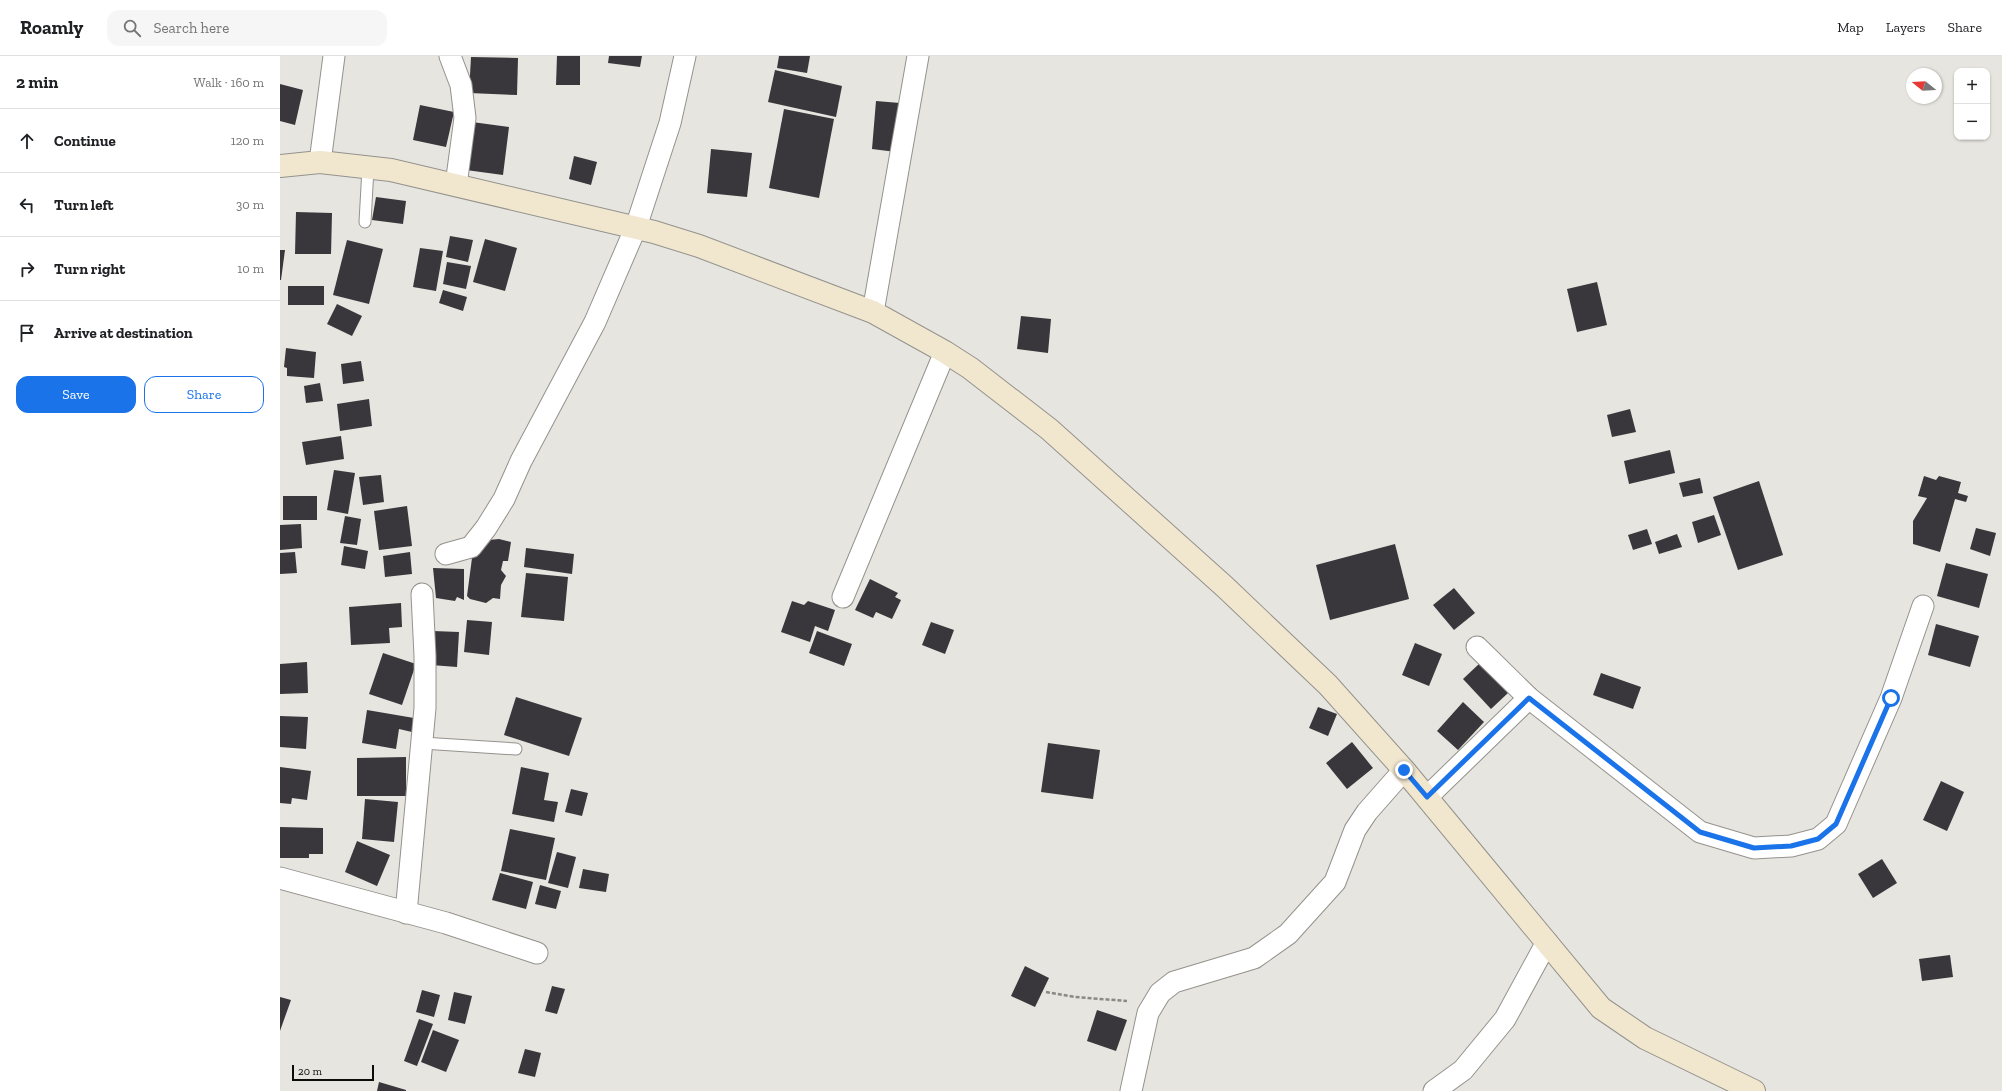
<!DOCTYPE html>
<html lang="en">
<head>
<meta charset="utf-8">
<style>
	:root { --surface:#fff; --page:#f6f6f6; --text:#202124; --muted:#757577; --line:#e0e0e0; --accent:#1a73e8 }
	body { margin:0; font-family:"Zilla Slab",serif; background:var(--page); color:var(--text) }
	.controls { position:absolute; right:12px; top:12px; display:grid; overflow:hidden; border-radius:8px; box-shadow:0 1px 3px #0004 }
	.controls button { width:36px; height:36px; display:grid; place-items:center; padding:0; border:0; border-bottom:1px solid var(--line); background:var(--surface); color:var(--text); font:20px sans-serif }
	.compass { position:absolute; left:1626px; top:12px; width:36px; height:36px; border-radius:50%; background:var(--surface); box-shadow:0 1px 3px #0004; rotate:288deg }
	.scale { position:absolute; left:12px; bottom:10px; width:82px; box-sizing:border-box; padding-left:4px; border:2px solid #0c0b09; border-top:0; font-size:11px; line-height:14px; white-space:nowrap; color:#0c0b09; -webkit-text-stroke:3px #e7e5df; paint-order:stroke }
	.stop { position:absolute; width:12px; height:12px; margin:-9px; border:3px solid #1a73e8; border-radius:50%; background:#fff }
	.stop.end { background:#1a73e8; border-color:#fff; box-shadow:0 1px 4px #0008 }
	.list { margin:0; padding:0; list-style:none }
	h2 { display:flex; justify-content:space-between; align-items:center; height:52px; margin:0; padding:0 16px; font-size:17px }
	h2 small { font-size:13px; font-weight:400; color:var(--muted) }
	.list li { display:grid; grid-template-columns:26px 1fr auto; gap:12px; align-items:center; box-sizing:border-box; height:64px; padding:0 16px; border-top:1px solid var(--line) }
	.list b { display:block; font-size:15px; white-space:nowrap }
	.list em { font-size:13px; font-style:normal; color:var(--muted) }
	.actions { display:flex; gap:8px; padding:12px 16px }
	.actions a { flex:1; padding:9px 0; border:1px solid var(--accent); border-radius:12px; text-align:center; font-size:14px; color:var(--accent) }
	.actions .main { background:var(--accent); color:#fff }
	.icon { flex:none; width:22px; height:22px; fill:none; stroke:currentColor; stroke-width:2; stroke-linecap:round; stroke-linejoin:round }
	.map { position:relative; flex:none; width:1722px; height:1035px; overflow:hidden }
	header { display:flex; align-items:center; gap:24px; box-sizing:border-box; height:56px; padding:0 20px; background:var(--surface); border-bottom:1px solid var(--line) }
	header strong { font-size:19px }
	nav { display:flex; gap:22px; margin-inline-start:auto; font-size:14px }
	.search { width:280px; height:36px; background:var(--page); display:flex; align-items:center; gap:10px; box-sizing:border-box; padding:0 14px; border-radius:12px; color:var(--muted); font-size:15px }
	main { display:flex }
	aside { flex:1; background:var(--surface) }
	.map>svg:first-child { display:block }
	.building { fill:#39373c }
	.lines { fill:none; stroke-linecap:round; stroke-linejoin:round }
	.lane-casing { stroke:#94928d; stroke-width:13 }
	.street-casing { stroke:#94928d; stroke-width:23 }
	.secondary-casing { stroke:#94928d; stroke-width:24 }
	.path { stroke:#8b8985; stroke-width:2.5; stroke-dasharray:4 2; stroke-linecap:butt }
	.lane { stroke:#fff; stroke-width:11 }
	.street { stroke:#fff; stroke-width:21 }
	.secondary { stroke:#f1e6ce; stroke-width:22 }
	.route { stroke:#1a73e8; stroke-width:5 }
</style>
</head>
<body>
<header>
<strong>Roamly</strong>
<div class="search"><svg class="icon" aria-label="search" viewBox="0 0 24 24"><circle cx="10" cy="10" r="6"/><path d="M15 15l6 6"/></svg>Search here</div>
<nav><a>Map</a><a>Layers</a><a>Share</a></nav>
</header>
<main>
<aside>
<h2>2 min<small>Walk · 160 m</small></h2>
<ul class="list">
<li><svg class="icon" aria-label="ahead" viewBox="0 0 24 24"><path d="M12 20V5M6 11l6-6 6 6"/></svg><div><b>Continue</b></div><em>120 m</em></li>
<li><svg class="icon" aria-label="left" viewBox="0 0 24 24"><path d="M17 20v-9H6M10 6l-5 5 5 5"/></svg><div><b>Turn left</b></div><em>30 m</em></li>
<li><svg class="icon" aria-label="right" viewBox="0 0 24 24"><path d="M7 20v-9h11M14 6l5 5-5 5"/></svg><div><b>Turn right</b></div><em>10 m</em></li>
<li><svg class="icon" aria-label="arrive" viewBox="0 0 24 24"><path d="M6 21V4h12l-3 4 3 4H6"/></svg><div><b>Arrive at destination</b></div></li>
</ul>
<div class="actions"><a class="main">Save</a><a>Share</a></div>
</aside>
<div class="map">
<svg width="1722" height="1035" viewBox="0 0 1722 1035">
	<rect width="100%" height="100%" fill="#e7e5df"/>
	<g class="building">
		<path d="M277,0h23v29h-24z"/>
		<path d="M329,0h33l-2,11 -32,-4z"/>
		<path d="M499,0h31l-3,17 -30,-5z"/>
		<path d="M191,1l47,1 -1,37 -48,-2z"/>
		<path d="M495,14l67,16 -6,31 -68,-15z"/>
		<path d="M0,28l23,6 -8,35 -15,-4z"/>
		<path d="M596,45l24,2 -4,49 -24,-3z"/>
		<path d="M140,49l34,7 -8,35 -33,-7z"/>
		<path d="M504,53l50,10 -15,79 -50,-10z"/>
		<path d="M192,66l37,5 -6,48 -37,-5z"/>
		<path d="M431,93l41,4 -5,44 -40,-4z"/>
		<path d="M294,100l23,6 -6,23 -22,-6z"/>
		<path d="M96,141l30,4 -3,23 -31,-4z"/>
		<path d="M16,156l36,1 -1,41h-36z"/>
		<path d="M170,180l23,4 -5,22 -22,-5z"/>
		<path d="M205,183l32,9 -12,43 -32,-9z"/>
		<path d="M67,184l36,9 -14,55 -36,-9z"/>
		<path d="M140,192l23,3 -7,40 -23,-4z"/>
		<path d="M0,194h5l-4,30h-1z"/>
		<path d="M167,206l24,4 -5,23 -23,-5z"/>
		<path d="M1317,226l10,43 -30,7 -10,-43z"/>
		<rect x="8" y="230" width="36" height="19"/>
		<path d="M163,234l24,7 -4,14 -24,-8z"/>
		<path d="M57,248l25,12 -10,20 -25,-12z"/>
		<path d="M741,260l30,3 -3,34 -31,-4z"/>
		<path d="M6,292l30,4 -2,26 -27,-2v-8l-3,-1z"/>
		<path d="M81,305l3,20 -21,3 -2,-20z"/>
		<path d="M40,327l3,18 -17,2 -2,-17z"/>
		<path d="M89,343l3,27 -32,5 -3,-27z"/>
		<path d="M1350,353l6,23 -24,5 -5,-22z"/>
		<path d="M61,380l3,23 -38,6 -4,-23z"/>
		<path d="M1390,394l5,23 -46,11 -5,-23z"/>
		<path d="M54,414l21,3 -7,41 -21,-4z"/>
		<path d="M101,419l3,27 -21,3 -4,-28z"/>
		<path d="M1644,420l12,4 3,-4 22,6 -3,11 10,3 -2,6 -11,-3 -15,53 -27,-8v-23l14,-23 -9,-2z"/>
		<path d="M1420,422l3,15 -20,4 -4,-14z"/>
		<path d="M1479,425l24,74 -45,15 -25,-73z"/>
		<rect x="3" y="440" width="34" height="24"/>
		<path d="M127,450l5,40 -33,4 -5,-39z"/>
		<path d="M1434,459l7,20 -23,8 -6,-21z"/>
		<path d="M65,460l16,3 -4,26 -17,-2z"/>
		<path d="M21,468l1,24 -22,2v-25z"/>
		<path d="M1696,472l20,5 -6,23 -20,-7z"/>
		<path d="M1367,473l5,15 -19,6 -5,-15z"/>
		<path d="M1397,478l5,13 -23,7 -4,-12z"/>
		<path d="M219,483l12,3 -3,19h-5l-2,9 5,6 -5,9 -1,14 -7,-1 -7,5 -16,-4 -3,-3 5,-38 -3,1 5,-13 4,-5z"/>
		<path d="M1115,488l14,55 -79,21 -14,-55z"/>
		<path d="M64,490l24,5 -3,18 -24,-4z"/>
		<path d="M246,492l48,6 -2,20 -48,-7z"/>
		<path d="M15,496l2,21 -17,1v-21z"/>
		<path d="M130,496l2,22 -27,3 -2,-21z"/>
		<path d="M1666,507l42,11 -9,34 -42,-12z"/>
		<path d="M153,512l31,1v31l-7,-3 -2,4 -19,-3z"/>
		<path d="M246,517l42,4 -4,44 -43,-4z"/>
		<path d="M590,523l28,14 -3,4 6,3 -9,19 -16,-7 -3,6 -18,-8z"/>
		<path d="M1174,532l21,25 -21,17 -21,-25z"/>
		<path d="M512,545l12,4 4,-4 27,9 -7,21 -13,-5 -5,16 -29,-10z"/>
		<path d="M121,547l1,24 -13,1 1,15 -39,2 -2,-38z"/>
		<path d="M187,564l25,2 -3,33 -25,-3z"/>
		<path d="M651,566l23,8 -9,24 -23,-9z"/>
		<path d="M1656,568l43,12 -9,31 -42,-12z"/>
		<path d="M153,575l26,1 -2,35 -26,-2z"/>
		<path d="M537,575l35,13 -8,22 -35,-13z"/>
		<path d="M1135,587l27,11 -13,32 -27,-11z"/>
		<path d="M103,597l33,11 -14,41 -33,-11z"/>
		<path d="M27,606l1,31 -28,1v-30z"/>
		<path d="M1200,607l28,30 -17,16 -28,-30z"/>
		<path d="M1321,617l40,14 -8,22 -40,-14z"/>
		<path d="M236,641l66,21 -13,38 -65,-21z"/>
		<path d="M1183,646l21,20 -26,28 -21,-19z"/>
		<path d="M1038,651l19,7 -9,22 -19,-8z"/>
		<path d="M87,654l47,8 -2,14 -13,-3 -3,20 -34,-6z"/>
		<path d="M0,660l28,1 -2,32 -26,-2z"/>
		<path d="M1072,686l21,26 -26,21 -21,-26z"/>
		<path d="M768,687l52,7 -7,49 -52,-7z"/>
		<path d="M126,701v39h-49v-38z"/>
		<path d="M0,711l31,4 -4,29 -15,-2 -1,6 -11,-1z"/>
		<path d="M241,711l28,6 -5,27 14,2 -4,20 -42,-8z"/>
		<path d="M1661,725l23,11 -17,39 -24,-11z"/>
		<path d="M291,733l17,4 -6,23 -17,-4z"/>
		<path d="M85,743l33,3 -4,40 -32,-3z"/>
		<path d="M0,771l43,1v26h-14v4h-29z"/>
		<path d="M230,773l45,9 -9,42 -45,-9z"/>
		<path d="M77,785l33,14 -13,31 -32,-14z"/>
		<path d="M277,796l19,5 -8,31 -20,-5z"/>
		<path d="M1602,803l15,24 -24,15 -15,-24z"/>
		<path d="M303,813l26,5 -3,18 -27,-4z"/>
		<path d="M220,817l33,9 -7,27 -34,-9z"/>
		<path d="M260,829l21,6 -5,18 -21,-5z"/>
		<path d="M1670,899l3,22 -31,4 -3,-22z"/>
		<path d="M745,910l24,12 -14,29 -24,-11z"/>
		<path d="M272,930l13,3 -8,25 -12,-3z"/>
		<path d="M142,934l18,5 -6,22 -18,-5z"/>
		<path d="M174,936l18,4 -7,28 -17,-4z"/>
		<path d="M0,941l11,3 -11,31z"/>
		<path d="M817,954l30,10 -11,31 -29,-10z"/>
		<path d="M139,963l14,5 -16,42 -13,-5z"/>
		<path d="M153,974l26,10 -13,32 -25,-10z"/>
		<path d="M245,993l16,4 -6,24 -17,-4z"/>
		<path d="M99,1026l27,8v1h-29z"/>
	</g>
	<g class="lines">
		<defs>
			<g id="lane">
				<path d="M85,166l3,-54"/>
				<path d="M142,687l94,6"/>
			</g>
			<g id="street">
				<path d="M170,0l11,29 4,33 -9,67"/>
				<path d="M40,106l14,-106"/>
				<path d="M593,256l45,-256"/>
				<path d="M166,498l25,-7 15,-19 18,-29 17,-38 74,-139 41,-95 34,-104 15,-67"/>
				<path d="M563,541l102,-245"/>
				<path d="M1197,591l52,51 171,134 54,16 37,-2 27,-7 18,-15 55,-126 32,-92"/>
				<path d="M1147,741l102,-99"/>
				<path d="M0,822l166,45 91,30"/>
				<path d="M126,857l19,-205v-52l-3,-62"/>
				<path d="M851,1035l17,-78 12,-20 14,-11 80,-24 34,-24 47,-52 20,-52 12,-18 37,-42"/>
				<path d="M1154,1035l29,-21 42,-51 42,-77"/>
			</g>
			<path id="secondary" d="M0,110l40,-4 71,8 263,62 45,14 174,66 72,40 25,16 79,61 176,158 103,98 76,85 197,238 44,30 109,53"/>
		</defs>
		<use href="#lane" class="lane-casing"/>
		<use href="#street" class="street-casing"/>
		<use href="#secondary" class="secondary-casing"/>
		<path class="path" d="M766,936l29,5 52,4"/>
		<use href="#lane" class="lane"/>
		<use href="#street" class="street"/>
		<use href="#secondary" class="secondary"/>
	</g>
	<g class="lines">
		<path class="route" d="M1124,714l23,27 102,-99 171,134 54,16 37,-2 27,-7 18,-15 55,-126"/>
	</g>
</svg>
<div class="controls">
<button>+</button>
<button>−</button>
</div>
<svg class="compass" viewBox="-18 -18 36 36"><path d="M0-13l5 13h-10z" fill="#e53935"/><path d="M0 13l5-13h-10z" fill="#757577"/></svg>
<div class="scale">20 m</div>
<div class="stop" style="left:1611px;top:642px"></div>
<div class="stop end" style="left:1124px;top:714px"></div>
</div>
</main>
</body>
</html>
